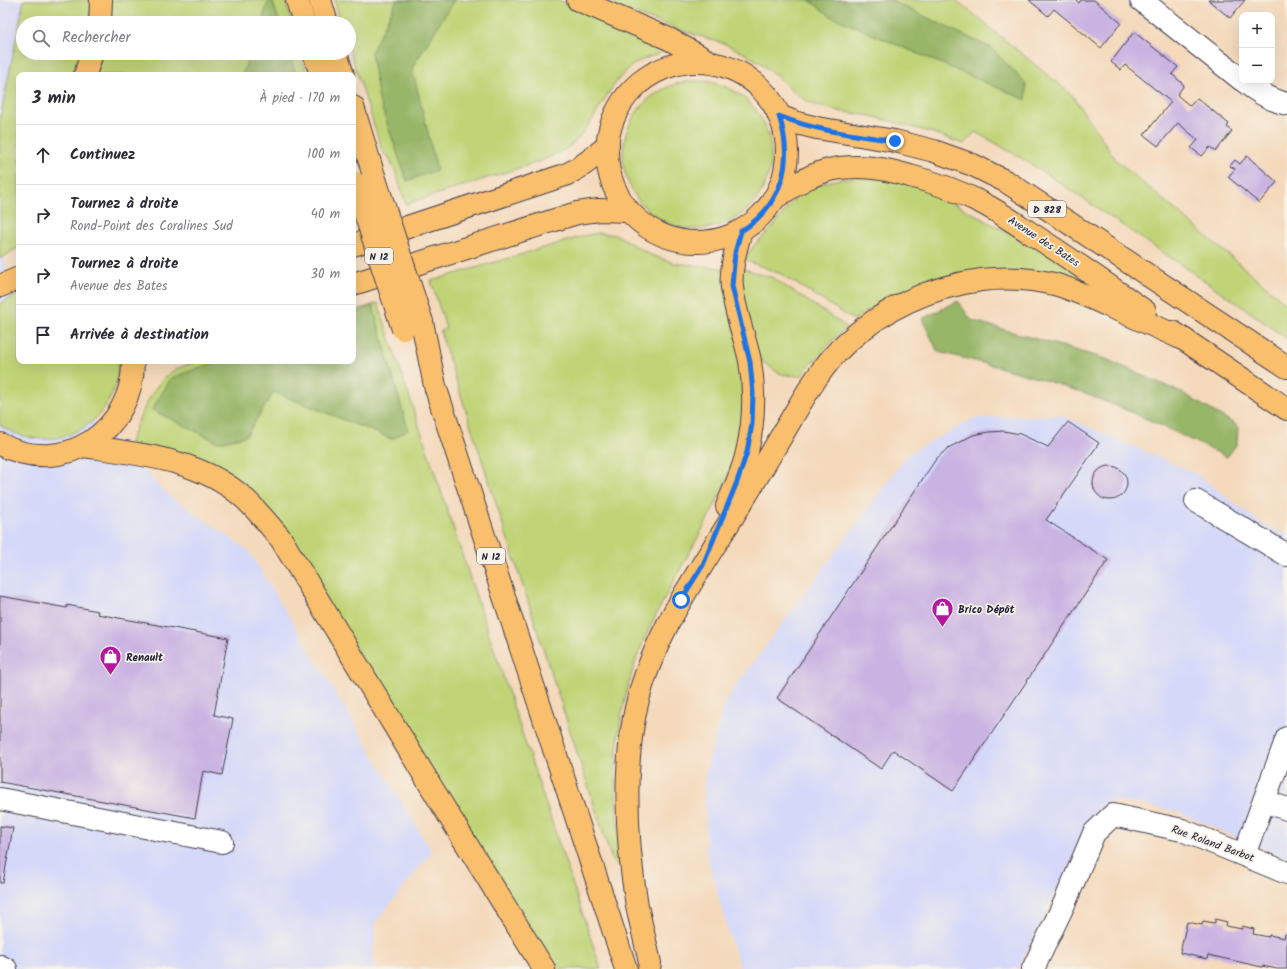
<!DOCTYPE html>
<html lang="fr">
<head>
<meta charset="utf-8">
<style>
	:root { --surface:#fff; --page:#f2f2f3; --text:#2b2b33; --muted:#7c7c81; --line:#e1e1e2 }
	body { margin:0; font-family:Kalam,sans-serif; background:var(--page); color:var(--text) }
	.controls { position:absolute; right:12px; top:12px; display:grid; overflow:hidden; border-radius:8px; box-shadow:0 4px 16px #0002 }
	.controls button { width:36px; height:36px; display:grid; place-items:center; padding:0; border:0; border-bottom:1px solid var(--line); background:var(--surface); color:var(--text); font:20px sans-serif }
	.stop { position:absolute; width:12px; height:12px; margin:-9px; border:3px solid #1a73e8; border-radius:50%; background:#fff }
	.stop.end { background:#1a73e8; border-color:#fff; box-shadow:0 1px 4px #0008 }
	.list { margin:0; padding:0; list-style:none }
	h2 { display:flex; justify-content:space-between; align-items:center; height:52px; margin:0; padding:0 16px; font-size:17px }
	h2 small { font-size:13px; font-weight:400; color:var(--muted) }
	.list li { display:grid; grid-template-columns:26px 1fr auto; gap:12px; align-items:center; box-sizing:border-box; height:60px; padding:0 16px; border-top:1px solid var(--line) }
	.list b { display:block; font-size:15px; white-space:nowrap }
	.list p { margin:0; font-size:13px; white-space:nowrap; color:var(--muted) }
	.list em { font-size:13px; font-style:normal; color:var(--muted) }
	.icon { flex:none; width:22px; height:22px; fill:none; stroke:currentColor; stroke-width:2; stroke-linecap:round; stroke-linejoin:round }
	.map { position:relative; flex:none; width:1287px; height:969px; overflow:hidden }
	.search { position:absolute; background:var(--surface); box-shadow:0 4px 16px #0002; left:16px; top:16px; width:340px; height:44px; display:flex; align-items:center; gap:10px; box-sizing:border-box; padding:0 14px; border-radius:22px; color:var(--muted); font-size:15px }
	.panel { position:absolute; background:var(--surface); box-shadow:0 4px 16px #0002; left:16px; top:72px; width:340px; height:292px; border-radius:8px }
	.map>svg:first-child { display:block }
	.built { fill:#d4d8f9 }
	.green { fill:#c0d477; stroke:#717b59 }
	.forest { fill:#98b668; stroke:#5d6c52 }
	.building { fill:#c9b3e2 }
	.lines { fill:none; stroke-linecap:round; stroke-linejoin:round }
	.minor-casing { stroke:#423d4e; stroke-width:24 }
	.major-casing { stroke:#423d4e; stroke-width:24 }
	.minor { stroke:#fff; stroke-width:22 }
	.major { stroke:#f9bf6d; stroke-width:22 }
	.major-bridge-casing { stroke:#423d4e; stroke-width:24; stroke-linecap:butt }
	.major-bridge { stroke:#f9bf6d; stroke-width:22 }
	.route { stroke:#1a73e8; stroke-width:5 }
	.labels { text-anchor:middle; stroke-width:3.5; stroke-linejoin:round; paint-order:stroke }
	.shield { fill:#f7f3e8; stroke:#62616f; stroke-width:1 }
	.shield-label { font-size:10px; font-weight:bold; fill:#22223b }
	.street-label { font-size:11px; fill:#22223b; stroke:#f7f3e8 }
	.poi-label { font-size:11px; font-weight:bold; fill:#22223b; stroke:#f7f3e8; text-anchor:start }
</style>
</head>
<body>
<div class="map">
<svg width="1287" height="969" viewBox="0 0 1287 969">
	<rect width="100%" height="100%" fill="#f7f3e8"/>
	<filter id="ink" filterUnits="userSpaceOnUse"><feTurbulence type="fractalNoise" baseFrequency=".025" numOctaves="2"/><feDisplacementMap in="SourceGraphic" scale="8" xChannelSelector="R" yChannelSelector="G"/><feConvolveMatrix kernelMatrix="1 2 1 2 8 2 1 2 1" color-interpolation-filters="sRGB"/></filter>
	<filter id="wash" filterUnits="userSpaceOnUse"><feTurbulence type="fractalNoise" baseFrequency=".012" numOctaves="4" result="noise"/><feDisplacementMap in="SourceGraphic" scale="16" xChannelSelector="R" yChannelSelector="G"/><feGaussianBlur stdDeviation="0.9" result="paint"/><feColorMatrix in="noise" values="0 0 0 0 0 0 0 0 0 0 0 0 0 0 0 0 0 1.4 0 .05"/><feComposite in="paint" operator="in"/></filter>
	<g filter="url(#wash)">
		<rect width="100%" height="100%" fill="#f4d9bb"/>
		<g class="built">
			<path d="M0,0h29l-6,23 -23,147z"/>
			<path d="M0,250l19,58v53l18,1 130,132 82,57 183,301 -57,71 -2,46h-373z"/>
			<path d="M1061,415l134,58 67,51 25,11v324l-111,-48 -64,-11 -14,8 -80,161h-277l-12,-35 -23,-83 -1,-75 20,-75 183,-247 67,-36z"/>
		</g>
		<g class="green">
			<path d="M24,0h68l-2,23h-67v30h60l-8,22h-56v172l-19,12v-140z"/>
			<path d="M110,0h175l7,23h-184z"/>
			<path d="M334,0h225l105,46 2,4c-15,8 -27,8 -40,21 -22,21 -30,52 -53,72 -9,8 -21,13 -32,18l-135,43 -11,-34h-1l-5,-13 -6,-4 -34,-105v-25h-8z"/>
			<path d="M603,0h353l116,95 45,66 170,143v35c-55,-41 -112,-78 -168,-116 -47,-32 -94,-65 -144,-91l-11,12 -34,-12 -59,-16 -33,-5 -22,-6 -13,-6 -41,-35 -16,-10 -21,-10 -48,-15 -55,-20z"/>
			<path d="M102,53h199l6,22h-212z"/>
			<circle cx="697" cy="155" r="74"/>
			<path d="M872,176l66,15 -2,6 21,8 51,28 2,-4 72,46 -1,9 -180,10 -26,12 -21,14 -73,-46 -36,-14c7,-15 14,-19 25,-30 10,-10 16,-24 27,-33 22,-18 49,-19 75,-21z"/>
			<path d="M599,233l18,2 34,20 23,8 48,5c11,57 29,117 16,175 -7,34 -23,63 -40,94 -15,27 -30,54 -44,82 -29,55 -40,119 -38,180 1,20 4,40 5,59l-3,9 -6,-7 -172,-529 6,-3 -15,-47 156,-46z"/>
			<path d="M741,268l32,10 74,49 -18,17 -28,32 -16,-1 -8,-3 -18,-13 -16,-52z"/>
			<path d="M19,294v67h99c0,8 0,17 -3,25 -15,50 -73,68 -115,39v-122z"/>
			<path d="M378,303l10,30 213,636h-47l-283,-457 -141,-69c6,-19 20,-52 35,-66 9,-9 22,-12 33,-16h155v-50z"/>
		</g>
		<g class="forest">
			<path d="M269,0h3l8,23h-19z"/>
			<path d="M397,0h57l-42,68 25,102 -30,11 -28,-81 -8,-47z"/>
			<path d="M809,0h81l101,48 35,35v17l-194,-83z"/>
			<path d="M250,53h39l7,22h-54z"/>
			<path d="M958,301l13,19 135,39 76,34 56,33 -1,18 -10,13c-42,-20 -84,-41 -128,-58 -52,-20 -106,-34 -161,-47l-16,-33z"/>
			<path d="M373,306l35,124 -16,9 -118,-47 -28,44 -28,6 -66,-32 19,-32 47,-17h135v-48z"/>
		</g>
		<g id="blocks">
			<g class="building">
				<path d="M1029,0h30l1,1 1,-1h15l3,3 2,-3h13l27,23 -20,25 -47,-39 -6,7z"/>
				<path d="M1208,0h37l-15,18z"/>
				<path d="M1134,32l44,35 -6,7 12,11 -7,10 13,11 7,-8 32,26 -2,3 5,4 -16,20 -6,-4 -8,9 -11,-8 7,-8 -20,-17 -20,23 -14,-11 27,-33 -46,-37 -4,5 -10,-8z"/>
				<path d="M1247,156l30,26 -18,21 -31,-26 7,-8 -5,-3 5,-6 5,4z"/>
				<path d="M1068,422l31,21 -53,77 62,40 -155,231 -60,-41 -12,19 -104,-71 159,-239 12,-11 25,-13 16,-3 15,-1 16,3 28,13z"/>
				<circle cx="1110" cy="483" r="17"/>
				<path d="M0,596l67,12v-3l10,2 21,4 -1,3 131,24 -14,77 19,4 -11,56 -19,-4 -8,47 -195,-36z"/>
				<path d="M0,826l13,2 -10,55h-3z"/>
				<path d="M1215,919l12,3 -1,4 16,3v-3l12,3 -1,5 16,3v-2l15,3 1,-4 2,1v34h-10l-15,-3v1l-54,-12 -1,4 -27,-6 7,-31 15,3 1,-4 12,2z"/>
			</g>
		</g>
	</g>
	<g filter="url(#ink)">
		<use href="#blocks" fill-opacity="0" stroke="#423d4e" stroke-width="1"/>
		<g class="lines">
			<defs>
				<g id="minor">
					<path d="M1141,0l101,80"/>
					<path d="M1244,81c13,11 26,19 43,23"/>
					<path d="M1196,501l91,54"/>
					<path d="M0,799l222,43"/>
					<path d="M1264,801l23,8"/>
					<path d="M1244,855l43,-117"/>
					<path d="M0,966l6,3"/>
					<path d="M1033,969l32,-67 29,-69 19,-18 69,15 105,43"/>
				</g>
				<g id="major">
					<path d="M297,0l7,23"/>
					<path d="M320,0l7,23"/>
					<path d="M578,0l91,39 41,23"/>
					<path d="M100,23l1,-23"/>
					<path d="M314,53l7,22"/>
					<path d="M336,53l7,22"/>
					<circle cx="697" cy="152" r="90"/>
					<path d="M85,75l7,-22"/>
					<path d="M353,107l21,69"/>
					<path d="M779,116l18,7 20,5 78,13 39,10 39,14 34,17 280,185"/>
					<path d="M773,199c18,-11 35,-24 56,-29 26,-6 55,-2 81,6 23,6 46,14 68,25 19,9 37,22 54,33 39,25 76,51 113,77"/>
					<path d="M353,245l212,-70c16,-7 29,-18 43,-30"/>
					<path d="M353,284l224,-71 22,-3 29,1"/>
					<path d="M0,286l19,-8"/>
					<path d="M422,322l13,64 191,583"/>
					<path d="M1173,332l114,77"/>
					<path d="M0,444c63,34 134,-13 133,-83"/>
					<path d="M84,446c55,8 116,13 160,52 14,13 25,27 37,41l165,272 98,158"/>
					<path d="M727,506c7,-17 16,-35 20,-54 7,-29 8,-61 3,-91 -5,-24 -15,-48 -18,-74 -2,-18 4,-39 9,-56"/>
					<path d="M649,969l1,-6c-4,-19 -9,-38 -13,-57 -10,-61 -14,-127 -3,-188 16,-87 75,-159 119,-234 13,-22 27,-45 40,-68 15,-26 30,-51 52,-72 38,-35 85,-57 136,-64 23,-3 51,-1 73,4 21,6 40,15 59,24 24,10 48,21 72,32"/>
				</g>
			</defs>
			<use href="#minor" class="minor-casing"/>
			<use href="#major" class="major-casing"/>
			<use href="#minor" class="minor"/>
			<use href="#major" class="major"/>
			<defs>
				<g id="major-bridge">
					<path d="M374,176l48,146"/>
					<path d="M355,183l48,146"/>
				</g>
			</defs>
			<use href="#major-bridge" class="major-bridge-casing"/>
			<use href="#major-bridge" class="major-bridge"/>
		</g>
	</g>
	<g class="lines" filter="url(#ink)">
		<path class="route" d="M681,600l22,-35 34,-83 10,-30 5,-28 1,-31 -3,-31 -18,-76 3,-33 6,-22c42,-26 53,-70 38,-115 37,15 76,19 116,25"/>
	</g>
	<defs>
		<symbol id="shop-pin" viewBox="-11 -11 22 30"><path d="M0 17L-7.5 6A9.5 9.5 0 1 1 7.5 6Z" fill="#b5179e" stroke="#f7f3e8"/><path d="M-5-2.5h2.3a2.7 3.5 0 0 1 5.4 0H5L5.5 6h-11ZM-1.5-2.5h3a1.5 2.3 0 0 0-3 0Z" fill="#fff"/></symbol>
	</defs>
	<g fill-rule="evenodd">
		<use href="#shop-pin" x="930" y="596" width="25" height="34"/>
		<use href="#shop-pin" x="98" y="644" width="25" height="34"/>
	</g>
	<g class="labels">
		<g class="shield">
			<rect x="1028" y="201" width="38" height="16" rx="3"/>
			<rect x="365" y="248" width="28" height="16" rx="3"/>
			<rect x="477" y="548" width="28" height="16" rx="3"/>
		</g>
		<g class="shield-label">
			<text x="1047" y="213">D 828</text>
			<text x="379" y="260">N 12</text>
			<text x="491" y="560">N 12</text>
		</g>
		<g class="street-label">
			<text transform="translate(1044 241) rotate(33)" y="4">Avenue des Bates</text>
			<text transform="translate(1213 843) rotate(20)" y="4">Rue Roland Barbot</text>
		</g>
		<g class="poi-label">
			<text x="958" y="613">Brico Dépôt</text>
			<text x="126" y="661">Renault</text>
		</g>
	</g>
</svg>
<div class="controls">
<button>+</button>
<button>−</button>
</div>
<div class="stop" style="left:681px;top:600px"></div>
<div class="stop end" style="left:895px;top:141px"></div>
<div class="search"><svg class="icon" aria-label="search" viewBox="0 0 24 24"><circle cx="10" cy="10" r="6"/><path d="M15 15l6 6"/></svg>Rechercher</div>
<section class="panel">
<h2>3 min<small>À pied · 170 m</small></h2>
<ul class="list">
<li><svg class="icon" aria-label="ahead" viewBox="0 0 24 24"><path d="M12 20V5M6 11l6-6 6 6"/></svg><div><b>Continuez</b></div><em>100 m</em></li>
<li><svg class="icon" aria-label="right" viewBox="0 0 24 24"><path d="M7 20v-9h11M14 6l5 5-5 5"/></svg><div><b>Tournez à droite</b><p>Rond-Point des Coralines Sud</p></div><em>40 m</em></li>
<li><svg class="icon" aria-label="right" viewBox="0 0 24 24"><path d="M7 20v-9h11M14 6l5 5-5 5"/></svg><div><b>Tournez à droite</b><p>Avenue des Bates</p></div><em>30 m</em></li>
<li><svg class="icon" aria-label="arrive" viewBox="0 0 24 24"><path d="M6 21V4h12l-3 4 3 4H6"/></svg><div><b>Arrivée à destination</b></div></li>
</ul>
</section>
</div>
</body>
</html>
